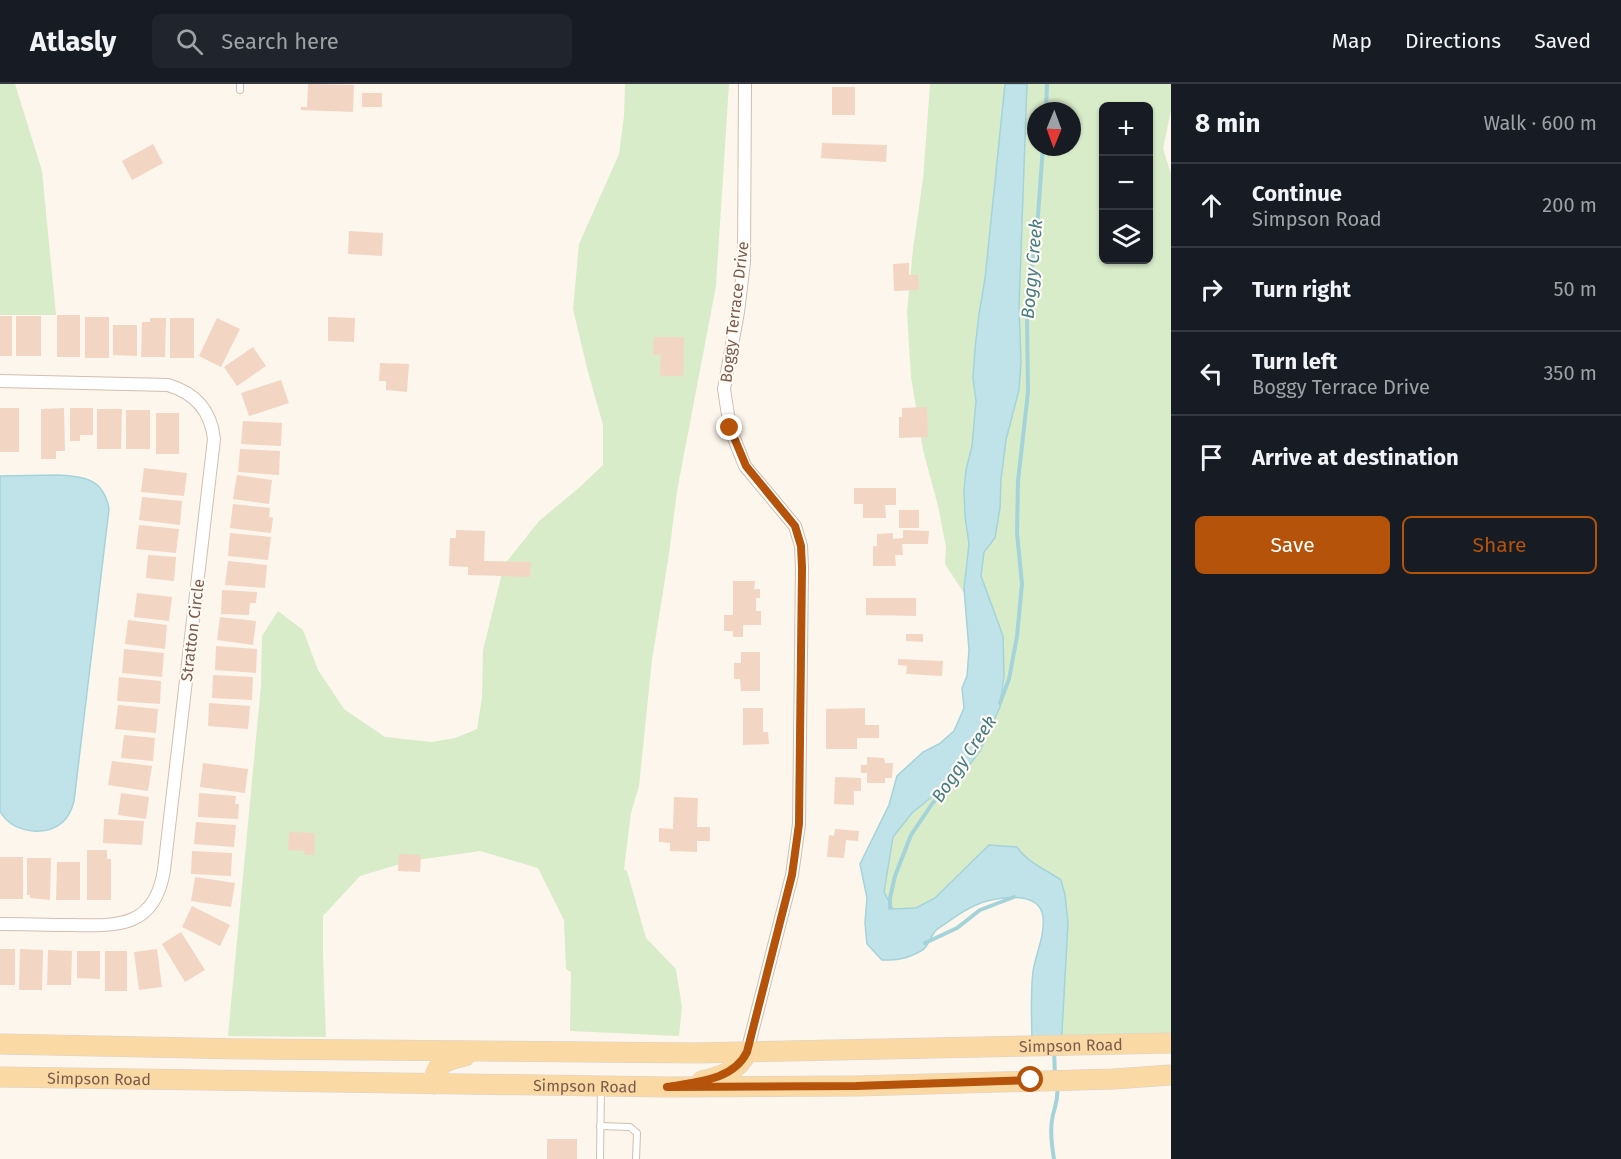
<!DOCTYPE html>
<html lang="en">
<head>
<meta charset="utf-8">
<style>
	:root { --surface:#171b24; --page:#20242c; --text:#f1f3f6; --muted:#9ea1a6; --line:#363941; --accent:#b45309 }
	body { margin:0; font-family:"Fira Sans",sans-serif; background:var(--page); color:var(--text) }
	.controls { position:absolute; right:18px; top:18px; display:grid; overflow:hidden; border-radius:9px; box-shadow:0 2px 4px #0004 }
	.controls button { width:54px; height:54px; display:grid; place-items:center; padding:0; border:0; border-bottom:2px solid var(--line); background:var(--surface); color:var(--text); font:30px sans-serif }
	.compass { position:absolute; left:1027px; top:18px; width:54px; height:54px; border-radius:50%; background:var(--surface); box-shadow:0 2px 4px #0004; rotate:181deg }
	.stop { position:absolute; width:18px; height:18px; margin:-14px; border:4px solid #b45309; border-radius:50%; background:#fff }
	.stop.end { background:#b45309; border-color:#fff; box-shadow:0 2px 6px #0008 }
	.list { margin:0; padding:0; list-style:none }
	h2 { display:flex; justify-content:space-between; align-items:center; height:78px; margin:0; padding:0 24px; font-size:26px }
	h2 small { font-size:20px; font-weight:400; color:var(--muted) }
	.list li { display:grid; grid-template-columns:39px 1fr auto; gap:18px; align-items:center; box-sizing:border-box; height:84px; padding:0 24px; border-top:2px solid var(--line) }
	.list b { display:block; font-size:22px; white-space:nowrap }
	.list p { margin:0; font-size:20px; white-space:nowrap; color:var(--muted) }
	.list em { font-size:20px; font-style:normal; color:var(--muted) }
	.actions { display:flex; gap:12px; padding:18px 24px }
	.actions a { flex:1; padding:14px 0; border:2px solid var(--accent); border-radius:9px; text-align:center; font-size:21px; color:var(--accent) }
	.actions .main { background:var(--accent); color:#fff }
	.icon { flex:none; width:33px; height:33px; fill:none; stroke:currentColor; stroke-width:2; stroke-linecap:round; stroke-linejoin:round }
	.map { position:relative; flex:none; width:1171px; height:1075px; overflow:hidden }
	header { display:flex; align-items:center; gap:36px; box-sizing:border-box; height:84px; padding:0 30px; background:var(--surface); border-bottom:2px solid var(--line) }
	header strong { font-size:28px }
	nav { display:flex; gap:33px; margin-inline-start:auto; font-size:21px }
	.search { width:420px; height:54px; background:var(--page); display:flex; align-items:center; gap:15px; box-sizing:border-box; padding:0 21px; border-radius:9px; color:var(--muted); font-size:22px }
	main { display:flex }
	aside { flex:1; background:var(--surface) }
	.map>svg:first-child { display:block }
	.green { fill:#d8ecc9; fill-rule:evenodd }
	.water { fill:#bfe3e8; stroke:#a5d3da; stroke-width:1.5 }
	.lines { fill:none; stroke-linecap:round; stroke-linejoin:round }
	.stream { stroke:#a5d3da; stroke-width:4 }
	.building { fill:#f3d5c3 }
	.service-casing { stroke:#d1beb0; stroke-width:8 }
	.minor-casing { stroke:#d1beb0; stroke-width:14 }
	.primary-casing { stroke:#dad1cd; stroke-width:21 }
	.service { stroke:#fff; stroke-width:6 }
	.minor { stroke:#fff; stroke-width:12 }
	.primary { stroke:#fbd9a5; stroke-width:20 }
	.route { stroke:#b45309; stroke-width:8 }
	.labels { text-anchor:middle; stroke-width:4.5; stroke-linejoin:round; paint-order:stroke }
	.street-label { font-size:16px; fill:#7a5c4d; stroke:#fffaf3 }
	.water-label { font-size:18px; font-style:italic; fill:#437c86; stroke:#fffaf3 }
</style>
</head>
<body>
<header>
<strong>Atlasly</strong>
<div class="search"><svg class="icon" aria-label="search" viewBox="0 0 24 24"><circle cx="10" cy="10" r="6"/><path d="M15 15l6 6"/></svg>Search here</div>
<nav><a>Map</a><a>Directions</a><a>Saved</a></nav>
</header>
<main>
<div class="map">
<svg width="1171" height="1075" viewBox="0 0 1171 1075">
	<rect width="100%" height="100%" fill="#fdf6ec"/>
	<g class="green">
		<path d="M0,0h15l27,87 14,144h-56z"/>
		<path d="M625,0h104l-13,202 -39,205 -8,63 -17,106 -13,126 -8,27 -7,56 3,2 19,67 30,31 6,38 -3,29 -109,-5 1,-59 -5,-3 -2,-49 -26,-52 -58,-17 -70,10 -50,15 -37,40v41l3,80 -98,-1 33,-351 1,-49 16,-25 25,19 15,40 26,39 41,28 47,5 23,-4 22,-9 5,-31 1,-48 21,-85 35,-44 41,-34 23,-22v-40l-15,-53 -15,-63 6,-65 40,-90 5,-38z"/>
		<path d="M930,0h75l-20,195 -6,35 -4,35 -2,29 3,23 -2,25 -2,20 -6,24 -1,46 4,28 -3,20 -2,29 -19,-29 1,-17 -8,-41 -15,-56 -12,-73 -4,-65 6,-63 10,-70z"/>
		<path d="M1027,0h144v26l-8,39 8,25v877l-110,-1 7,-127 -3,-28 -4,-15c-16,-11 -33,-17 -44,-33l-28,-2 -54,53 -19,10 -23,1 -9,-17 9,-55 19,-24 55,-45 13,-17 20,-44 4,-32 -1,-39 -22,-60 3,-24 11,-14 5,-30 1,-29 5,-39 3,-17 5,-10 7,-51 -2,-55zM1104,22h44v154h-44zM1036,27h36v36h-36z"/>
	</g>
	<g class="water">
		<path d="M1005,0h22l-8,223 2,55 -2,28 -13,50 -5,39 -1,29 -5,30 -11,14 -3,24 22,60 1,39 -4,32 -20,44 -13,17 -55,45 -19,24 -9,55 9,17 23,-1 19,-10 54,-53 28,2c11,16 28,22 44,33l4,15 3,28 -7,127 -29,-1c0,-26 -2,-53 1,-78 3,-18 12,-35 10,-54 -3,-28 -49,-20 -67,-12 -12,5 -21,12 -31,19 -4,3 -9,5 -11,9 -5,6 -6,15 -13,18 -15,8 -22,9 -39,9l-15,-16 -2,-21 2,-25 -7,-34 29,-59 8,-29 26,-24 16,-8 15,-13 10,-23 -2,-20 5,-12 2,-26 -5,-62 5,-44 -4,-28 -1,-26 2,-20 6,-24 4,-45 -3,-23 2,-29 4,-35 6,-35z"/>
		<path d="M58,391c26,1 46,4 51,34l-35,292c-2,8 -5,15 -11,21 -19,16 -52,10 -63,-11v-335z"/>
	</g>
	<g class="lines">
		<g class="stream">
			<path d="M1046,27l1,-27"/>
			<path d="M1000,619l9,-24 8,-43 5,-52 -5,-51 1,-52 10,-89 -1,-74 4,-44 7,-59 5,-68"/>
			<path d="M890,824v-10l5,-22 16,-41 21,-31 24,-29"/>
			<path d="M925,859l32,-15 23,-18 34,-13"/>
			<path d="M1054,966l1,26"/>
			<path d="M1054,1075c-2,-12 -4,-27 -2,-39 2,-14 7,-18 5,-34"/>
		</g>
	</g>
	<g class="building">
		<path d="M308,0l46,1 -1,27 -52,-2v-3h6z"/>
		<rect x="832" y="3" width="23" height="28"/>
		<rect x="362" y="9" width="20" height="14"/>
		<path d="M822,59l65,2 -1,17 -65,-4z"/>
		<path d="M153,60l10,19 -31,17 -10,-19z"/>
		<path d="M349,147l34,2 -1,23 -34,-2z"/>
		<path d="M909,179v12h9l1,15 -25,1 -1,-27z"/>
		<rect x="57" y="231" width="23" height="42"/>
		<rect x="0" y="232" width="12" height="40"/>
		<rect x="16" y="232" width="25" height="40"/>
		<rect x="85" y="233" width="24" height="41"/>
		<path d="M328,233l27,1 -1,24 -26,-1z"/>
		<path d="M150,234h16l-1,39h-24l1,-35h8z"/>
		<rect x="170" y="234" width="24" height="40"/>
		<path d="M217,234l23,11 -19,38 -22,-11z"/>
		<path d="M113,241h24v31l-24,-1z"/>
		<path d="M654,253h30l-1,39h-23l1,-21h-8z"/>
		<path d="M253,263l13,19 -29,20 -13,-19z"/>
		<path d="M380,279l29,1 -2,28 -21,-2v-9h-7z"/>
		<path d="M281,296l8,23 -40,13 -8,-23z"/>
		<path d="M927,323l1,30 -29,1v-21h3v-9z"/>
		<rect x="0" y="324" width="19" height="44"/>
		<path d="M64,324l1,43h-9v8h-15v-50z"/>
		<path d="M70,324h23v27h-13v6h-10z"/>
		<path d="M97,325h25l-1,40h-24z"/>
		<rect x="126" y="326" width="24" height="39"/>
		<rect x="156" y="329" width="23" height="41"/>
		<path d="M243,337l39,2 -1,23 -40,-2z"/>
		<path d="M240,365l40,2 -1,24 -41,-3z"/>
		<path d="M144,384l43,5 -3,23 -43,-4z"/>
		<path d="M237,391l35,5 -3,24 -36,-5z"/>
		<path d="M854,404h42v17h-11l1,13h-23v-14h-9z"/>
		<path d="M142,413l40,4 -2,24 -41,-5z"/>
		<path d="M233,420l37,4 -1,9 4,1 -2,15 -41,-5z"/>
		<rect x="899" y="426" width="20" height="18"/>
		<path d="M139,441l40,4 -3,24 -40,-4z"/>
		<path d="M456,446l29,1 -1,30 47,1 -1,15 -62,-2v-8l-19,-1 1,-28h6z"/>
		<path d="M903,446l26,1 -1,13h-26l1,11h-8l1,11h-23v-20h4v-12l16,-1v6l10,-1z"/>
		<path d="M230,449l41,4 -3,23 -40,-4z"/>
		<path d="M148,471l28,2 -2,24 -28,-3z"/>
		<path d="M228,477l39,4 -2,23 -40,-3z"/>
		<path d="M733,497h22l-1,8h6v9h-4v13h5v14h-18v12h-10v-6h-9v-16h9z"/>
		<path d="M222,506l35,2 -1,11h-6l-1,12 -28,-1z"/>
		<path d="M137,509l35,4 -3,24 -35,-4z"/>
		<path d="M866,514h50v18l-50,-1z"/>
		<path d="M220,533l36,4 -3,24 -36,-5z"/>
		<path d="M128,536l39,5 -2,24 -40,-5z"/>
		<path d="M906,550h17v8l-17,-1z"/>
		<path d="M216,562l41,3 -1,24 -41,-3z"/>
		<path d="M124,565l40,4 -2,24 -40,-4z"/>
		<path d="M741,568h19v39h-19l-1,-12h-6v-16h7z"/>
		<path d="M898,575l45,2 -1,15 -36,-2 1,-8 -9,-1z"/>
		<path d="M213,591l40,2 -1,23 -40,-2z"/>
		<path d="M119,593l42,4 -1,23 -43,-3z"/>
		<path d="M209,619l41,3 -2,23 -40,-3z"/>
		<path d="M118,621l40,4 -2,24 -41,-4z"/>
		<path d="M743,624h20v24h5l1,12 -26,1z"/>
		<path d="M865,624v17h14v13h-22v11h-31v-40z"/>
		<path d="M124,651l31,3 -2,23 -32,-3z"/>
		<path d="M867,673l17,1 1,5h8l-1,15h-7v5h-18v-10h-6v-8h6z"/>
		<path d="M112,677l40,5 -4,25 -40,-6z"/>
		<path d="M203,679l45,6 -3,24 -45,-6z"/>
		<path d="M835,693l26,1v13h-7v14l-20,-1z"/>
		<path d="M121,709l28,4 -3,22 -28,-4z"/>
		<path d="M199,709l37,3 -1,8h4l-1,15 -40,-2z"/>
		<path d="M674,713l24,1 -1,29h13v14h-13v11l-27,-1v-8l-11,-1v-14l14,1z"/>
		<path d="M104,735l40,2 -2,24 -39,-2z"/>
		<path d="M196,738l40,3 -2,22 -40,-3z"/>
		<path d="M835,745l24,2 -1,10 -12,-1 -2,18 -17,-1 2,-22 5,1z"/>
		<path d="M289,748l26,1 -1,22h-10l1,-4 -17,-1z"/>
		<path d="M87,766h20v9h4v41h-24z"/>
		<path d="M192,767l40,2 -1,23 -40,-2z"/>
		<path d="M399,770l22,1 -1,17 -22,-1z"/>
		<rect x="0" y="773" width="23" height="42"/>
		<path d="M27,774h24l-1,42 -20,-2v-3h-3z"/>
		<path d="M57,778h23v38h-24z"/>
		<path d="M195,793l40,6 -4,24 -40,-6z"/>
		<path d="M192,822l38,19 -10,21 -38,-19z"/>
		<path d="M181,848l24,38 -20,12 -23,-38z"/>
		<rect x="0" y="865" width="15" height="36"/>
		<path d="M20,865l23,1 -1,40h-23z"/>
		<path d="M157,865l5,38 -23,3 -5,-38z"/>
		<path d="M48,866l24,1 -1,34h-24z"/>
		<path d="M77,867h23v28l-23,-1z"/>
		<rect x="105" y="867" width="22" height="40"/>
		<rect x="547" y="1055" width="30" height="20"/>
	</g>
	<g class="lines">
		<defs>
			<g id="service">
				<path d="M240,0v6"/>
				<path d="M600,1042l30,1 7,6 -1,26"/>
				<path d="M600,1075l1,-71"/>
			</g>
			<g id="minor">
				<path d="M745,0l-1,178 -6,50 -14,77 6,39 15,38 50,60 6,20 1,22 -3,256 -7,51 -45,177"/>
				<path d="M0,297l168,4c27,8 43,26 46,54l-50,431c-9,58 -46,56 -94,55 -24,0 -47,-1 -70,-1"/>
			</g>
			<g id="primary">
				<path id="s1" d="M0,960l242,5 454,4 475,-10"/>
				<path id="s2" d="M0,993l667,10 189,-1 258,-7 57,-4"/>
				<path d="M702,997c20,-5 35,-9 45,-29"/>
				<path d="M434,1000c1,-21 12,-24 31,-28"/>
			</g>
		</defs>
		<use href="#service" class="service-casing"/>
		<use href="#minor" class="minor-casing"/>
		<use href="#primary" class="primary-casing"/>
		<use href="#service" class="service"/>
		<use href="#minor" class="minor"/>
		<use href="#primary" class="primary"/>
	</g>
	<g class="lines">
		<path class="route" d="M730,344l16,38 49,60 6,20 1,22 -3,256 -7,51 -45,177c-14,29 -52,30 -80,35l189,-1 175,-6"/>
	</g>
	<g class="labels">
		<g class="street-label">
			<text transform="translate(734 228) rotate(-83)" y="6">Boggy Terrace Drive</text>
			<text transform="translate(192 546) rotate(-83)" y="6">Stratton Circle</text>
			<text dy="6" stroke="none"><textPath href="#s1" startOffset="1071">Simpson Road</textPath></text>
			<text dy="6" stroke="none"><textPath href="#s2" startOffset="99">Simpson Road</textPath></text>
			<text dy="6" stroke="none"><textPath href="#s2" startOffset="585">Simpson Road</textPath></text>
		</g>
		<g class="water-label">
			<text transform="translate(1032 185) rotate(-85)" y="6">Boggy Creek</text>
			<text transform="translate(964 675) rotate(-56)" y="6">Boggy Creek</text>
		</g>
	</g>
</svg>
<div class="controls">
<button>+</button>
<button>−</button>
<button><svg class="icon" aria-label="layers" viewBox="0 0 24 24"><path d="M12 4l9 5-9 5-9-5zM3 14l9 5 9-5"/></svg></button>
</div>
<svg class="compass" viewBox="-18 -18 36 36"><path d="M0-13l5 13h-10z" fill="#e53935"/><path d="M0 13l5-13h-10z" fill="#9ea1a6"/></svg>
<div class="stop" style="left:1031px;top:996px"></div>
<div class="stop end" style="left:730px;top:344px"></div>
</div>
<aside>
<h2>8 min<small>Walk · 600 m</small></h2>
<ul class="list">
<li><svg class="icon" aria-label="ahead" viewBox="0 0 24 24"><path d="M12 20V5M6 11l6-6 6 6"/></svg><div><b>Continue</b><p>Simpson Road</p></div><em>200 m</em></li>
<li><svg class="icon" aria-label="right" viewBox="0 0 24 24"><path d="M7 20v-9h11M14 6l5 5-5 5"/></svg><div><b>Turn right</b></div><em>50 m</em></li>
<li><svg class="icon" aria-label="left" viewBox="0 0 24 24"><path d="M17 20v-9H6M10 6l-5 5 5 5"/></svg><div><b>Turn left</b><p>Boggy Terrace Drive</p></div><em>350 m</em></li>
<li><svg class="icon" aria-label="arrive" viewBox="0 0 24 24"><path d="M6 21V4h12l-3 4 3 4H6"/></svg><div><b>Arrive at destination</b></div></li>
</ul>
<div class="actions"><a class="main">Save</a><a>Share</a></div>
</aside>
</main>
</body>
</html>
